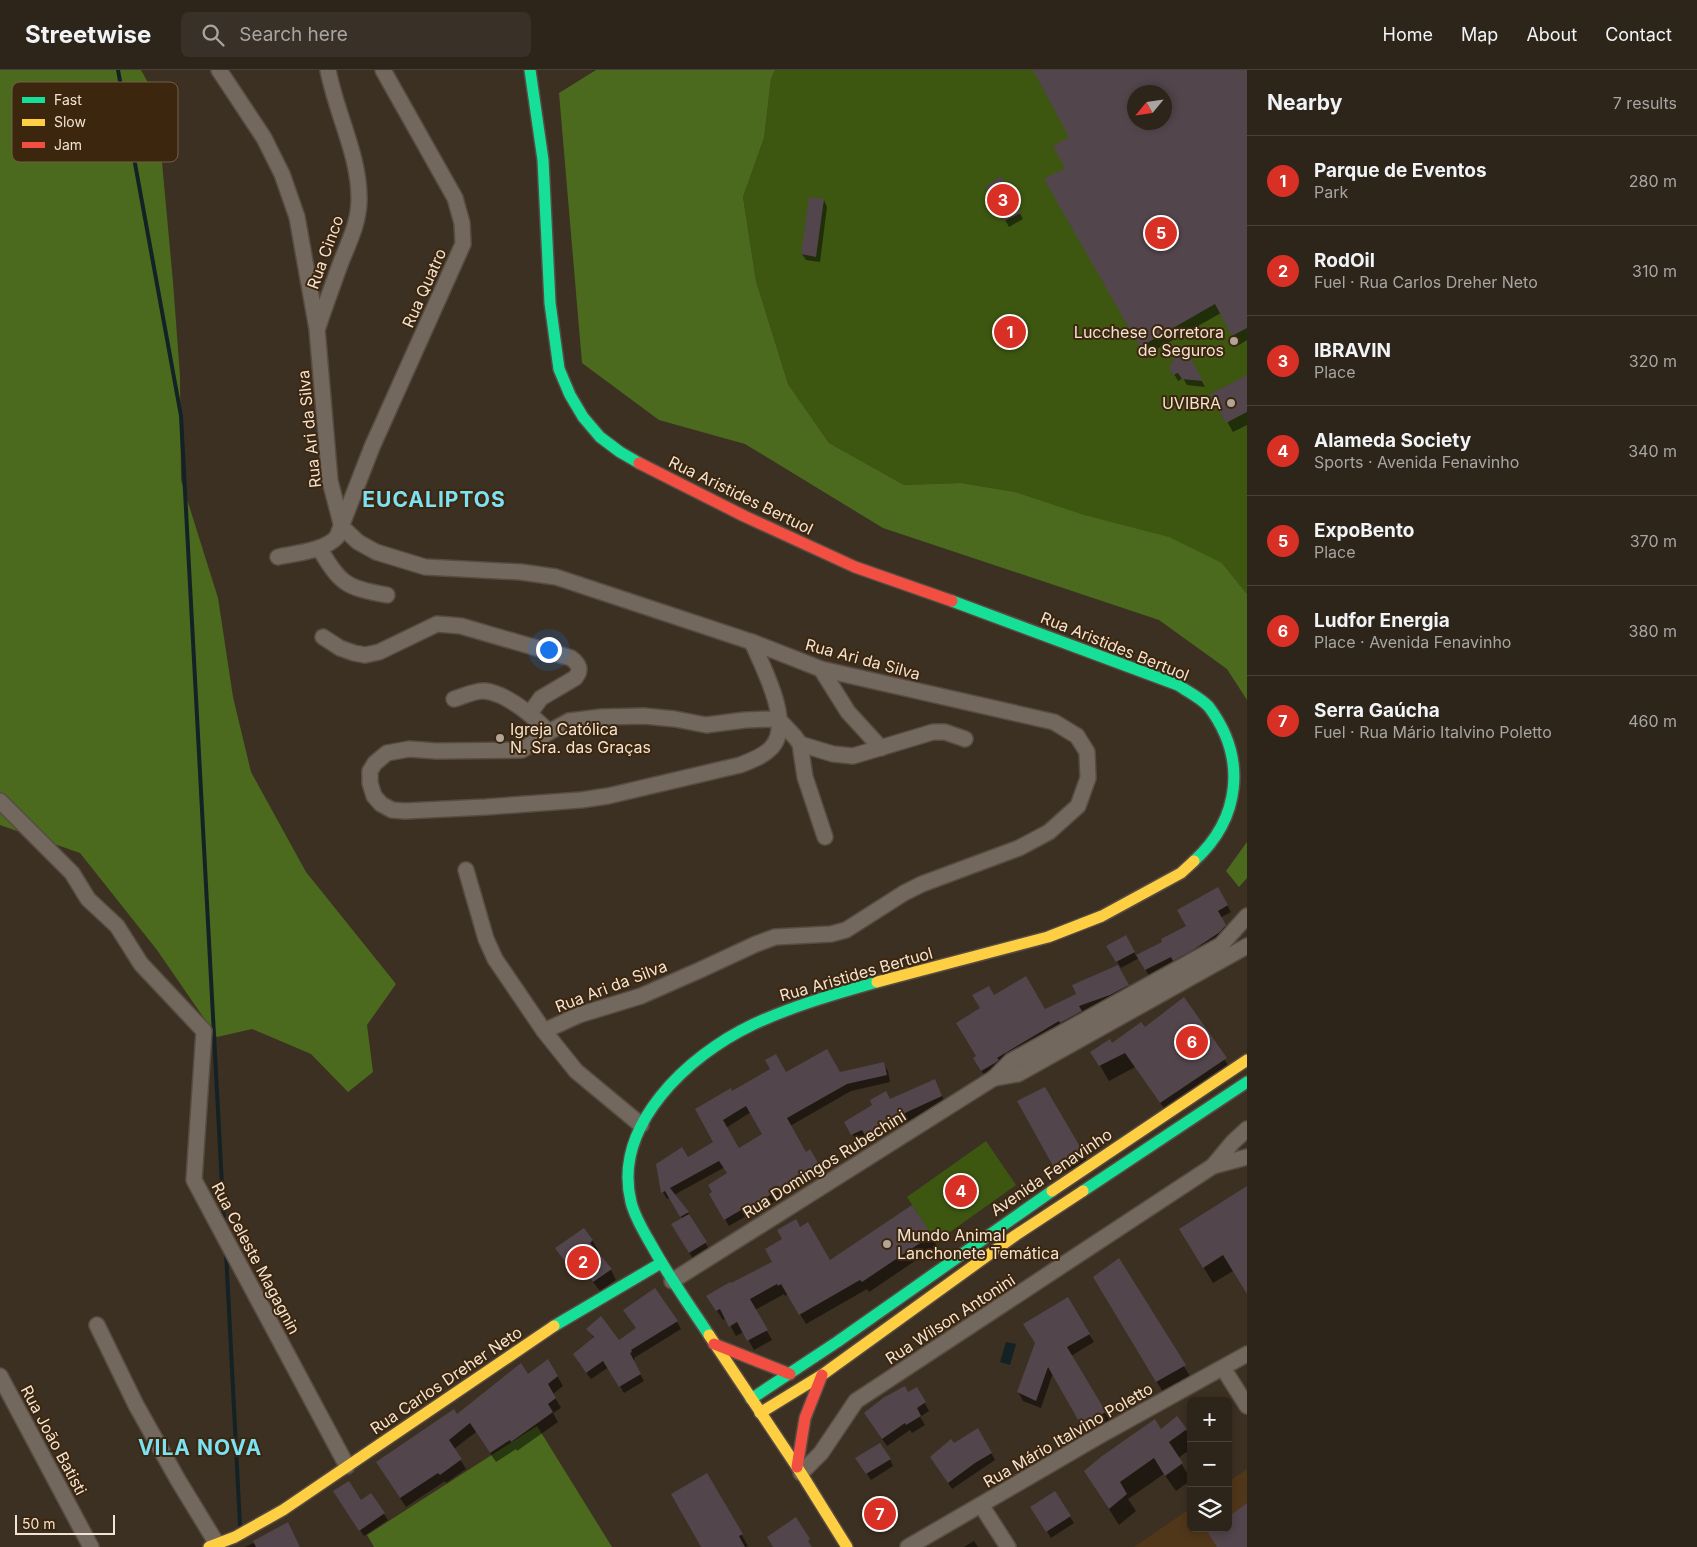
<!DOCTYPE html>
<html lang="en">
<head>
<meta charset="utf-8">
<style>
	:root { --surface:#2d241a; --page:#393027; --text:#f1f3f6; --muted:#a7a4a2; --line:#484139; --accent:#d93025 }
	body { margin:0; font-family:Inter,sans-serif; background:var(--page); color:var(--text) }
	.controls { position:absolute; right:15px; bottom:15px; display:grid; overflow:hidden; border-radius:8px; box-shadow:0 2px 8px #0003 }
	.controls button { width:45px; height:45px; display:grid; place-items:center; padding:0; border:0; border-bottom:1px solid var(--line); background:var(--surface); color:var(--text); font:25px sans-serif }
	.compass { position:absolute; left:1127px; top:15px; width:45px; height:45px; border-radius:50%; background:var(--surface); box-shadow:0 2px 8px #0003; rotate:241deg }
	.scale { position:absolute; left:15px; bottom:12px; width:100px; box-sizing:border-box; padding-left:5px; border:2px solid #f2e3d5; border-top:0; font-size:14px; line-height:18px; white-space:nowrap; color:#f2e3d5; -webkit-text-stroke:4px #3c260d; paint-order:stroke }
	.you { position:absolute; left:548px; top:579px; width:18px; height:18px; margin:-12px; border:4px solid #fff; border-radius:50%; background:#1a73e8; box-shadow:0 0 0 8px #1a73e833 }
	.badge { display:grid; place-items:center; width:32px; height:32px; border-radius:50%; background:var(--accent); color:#fff; font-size:16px; font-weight:700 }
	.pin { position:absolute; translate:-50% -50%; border:2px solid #fff; box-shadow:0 1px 5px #0006 }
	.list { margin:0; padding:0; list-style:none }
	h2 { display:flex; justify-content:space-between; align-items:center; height:65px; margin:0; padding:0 20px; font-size:21px }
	h2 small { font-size:16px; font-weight:400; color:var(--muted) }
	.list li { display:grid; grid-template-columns:32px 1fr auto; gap:15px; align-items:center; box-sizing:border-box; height:90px; padding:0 20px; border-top:1px solid var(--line) }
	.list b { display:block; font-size:19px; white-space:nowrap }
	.list p { margin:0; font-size:16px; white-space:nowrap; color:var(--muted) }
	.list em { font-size:16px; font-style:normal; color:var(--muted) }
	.icon { flex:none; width:28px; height:28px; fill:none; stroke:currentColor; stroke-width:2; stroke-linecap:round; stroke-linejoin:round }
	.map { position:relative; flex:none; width:1247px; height:1477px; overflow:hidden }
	header { display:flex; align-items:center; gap:30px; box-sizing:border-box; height:70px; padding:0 25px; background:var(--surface); border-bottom:1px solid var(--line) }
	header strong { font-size:24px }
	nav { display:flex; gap:28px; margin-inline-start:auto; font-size:18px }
	.search { width:350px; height:45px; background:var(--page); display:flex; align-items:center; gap:12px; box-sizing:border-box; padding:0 18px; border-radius:8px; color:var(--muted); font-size:19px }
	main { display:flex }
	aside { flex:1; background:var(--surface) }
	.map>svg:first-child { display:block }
	.built { fill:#51371a }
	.green { fill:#3d5711; fill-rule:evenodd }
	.forest { fill:#4c6a1e }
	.water { fill:#142226 }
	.shadow { fill:#0007; fill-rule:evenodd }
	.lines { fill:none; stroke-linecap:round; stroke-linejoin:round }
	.stream { stroke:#142226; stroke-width:4 }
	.building { fill:#52454b; fill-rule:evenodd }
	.street-casing { stroke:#584c42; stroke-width:18 }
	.fast-casing { stroke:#584c42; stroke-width:14 }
	.slow-casing { stroke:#584c42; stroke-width:14 }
	.jam-casing { stroke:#584c42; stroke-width:14 }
	.street { stroke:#72685e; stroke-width:15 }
	.fast { stroke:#16e098; stroke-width:11 }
	.slow { stroke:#ffcf43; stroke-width:11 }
	.jam { stroke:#f24e42; stroke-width:11 }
	.poi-dot { fill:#b2a496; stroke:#3c260d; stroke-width:2 }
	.labels { text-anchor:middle; stroke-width:4; stroke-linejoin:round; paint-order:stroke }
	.street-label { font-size:16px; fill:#f2e3d5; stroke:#3c260d }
	.poi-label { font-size:16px; fill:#f2e3d5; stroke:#3c260d; text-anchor:end }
	.district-label { font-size:21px; font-weight:bold; letter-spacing:1px; fill:#7be2f6; stroke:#3c260d }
	.key { fill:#3c260d; stroke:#735f49; stroke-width:1 }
	.key-label { font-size:14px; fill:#f2e3d5 }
</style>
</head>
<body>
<header>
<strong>Streetwise</strong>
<div class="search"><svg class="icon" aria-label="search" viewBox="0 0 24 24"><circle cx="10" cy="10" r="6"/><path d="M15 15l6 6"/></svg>Search here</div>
<nav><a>Home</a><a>Map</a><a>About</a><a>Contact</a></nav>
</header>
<main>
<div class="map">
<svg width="1247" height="1477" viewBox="0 0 1247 1477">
	<rect width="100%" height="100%" fill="#3c3022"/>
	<path class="built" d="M1247,1399v78h-113l57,-39v20h37v-46z"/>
	<g class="green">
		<path d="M775,0h472v524l-25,-31 -207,-71 -54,-9 -57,2 -75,-42 -41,-59 -32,-103 -13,-84 21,-59 7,-59zM1134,22h30v30h-30z"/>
		<path d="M986,1071l30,44 -80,57 -29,-45z"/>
	</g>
	<g class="forest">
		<path d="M0,0h141l15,27 17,185 7,94 1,104 37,118 15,99 18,75 55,100 90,112 -29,41 6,47 -25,20 -37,-38 -59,-25 -35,8 -60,-87 -77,-97 -80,-28z"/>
		<path d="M596,0h179l-4,9 -7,59 -21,59 13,84 32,103 41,59 75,42 57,-2 54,9 69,23 85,22 53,26 25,31v106l-20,-31 -68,-49 -276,-92 -138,-84 -86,-24 -77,-57 -23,-270z"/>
		<path d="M1247,772v36l-8,9 -13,-16z"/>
		<path d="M537,1356l75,121h-238l-7,-12z"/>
	</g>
	<path class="water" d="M1006,1272l10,2 -6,21 -10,-3z"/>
	<g class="shadow">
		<path d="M1034,0h213v270l-8,5 -18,-32 -75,42 -100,-175 21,-12 4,-31zM1134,22h30v30h-30z"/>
		<path d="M1001,108l22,41 -14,8 -22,-40z"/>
		<path d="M824,130l3,7 -7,55 -14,-2 -4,-6z"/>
		<path d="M1185,280l20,37 -18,-2 -4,-7 -5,3 -7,-13z"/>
		<path d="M1247,307v48l-14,7 -21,-37z"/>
		<path d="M1218,819l13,23 -11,6 9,15 -80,43 -10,-18 -18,10 -13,-22 21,-4 7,14 28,-14 24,-16z"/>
		<path d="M1117,897l15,26 -146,85 -12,-20 4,-2 3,-47 12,-13 51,15 33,-16z"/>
		<path d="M1184,929l50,75 -64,43 -35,-50 -26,14 -17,-29 20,-7 33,-16z"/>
		<path d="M883,994l5,7 2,11 -39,9 -61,35 16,27 4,-2 13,23 -16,9h-1l-52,31 -1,-2 -24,14 -18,-31 17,-21 -3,-7 -51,28 14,17 4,7 -1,1 18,29 -16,10 -20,-34 10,-5 -13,-23 -3,2 -4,-7 -6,-27 30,-6 28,-17 17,-49 54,-19h54zM751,1042l12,23 -24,15 -13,-22z"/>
		<path d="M938,1018l8,16 -34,15 -41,23 -3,-5 -11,5 -11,-20 28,-17z"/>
		<path d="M1044,1019l43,72 -28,14 -40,-73z"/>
		<path d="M1247,1118l-14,83 -20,12 -23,-38z"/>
		<path d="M800,1158l29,34 102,-26 6,10 -68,46 -2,-3 -61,35 -18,-30 -3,2 -1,-2 -29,16 17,30 -18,10 -10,-18 -8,4 -10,-18 -3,2 -9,-14 16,-22 44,-22z"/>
		<path d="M592,1170l6,10 -2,2 15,18 5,10 -16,11 -20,-26 -7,7 -16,-23z"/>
		<path d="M1119,1190l77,126 -27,16 -63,-104z"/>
		<path d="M1067,1229l27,43 -23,14 39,65 -23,11 -34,-59 -12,35 -18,-7 -5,-9 18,-49z"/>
		<path d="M677,1252l4,7 -47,29 1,1 -2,2 11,20 -20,12 -15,-26 -18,12 -13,-17 16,-23 -6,-10 31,12 18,-12z"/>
		<path d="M548,1290l15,26 -10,8 8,14 -8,5 5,9 -41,29 -1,-2 -20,13 -20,-30 -22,17 12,20 -20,14 -1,-2 -39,26 -29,-44 151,-87z"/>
		<path d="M917,1319l12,22 -9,6 5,8 -13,8 -2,-3 -23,16 -17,-25z"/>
		<path d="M978,1359l17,31 -43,29 -17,-26 18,-18z"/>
		<path d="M1161,1360h25l5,8v11l-13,9 13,22 -15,11 -12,-17 -36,25 8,12 -17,14 -24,-38z"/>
		<path d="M890,1389l3,7 -22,14 -10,-15z"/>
		<path d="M707,1404l41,72 -2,1h-43z"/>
		<path d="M1054,1423l20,30 -23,15 -15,-25z"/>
		<path d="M371,1425l17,25 -24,16 -25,-38 22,4z"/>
		<path d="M287,1453l13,24h-55l9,-4z"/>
		<path d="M974,1471l4,6h-14z"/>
	</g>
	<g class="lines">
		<g class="stream">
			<path d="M118,0l63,346 43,807"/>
			<path d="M226,1182l14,273"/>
		</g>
	</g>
	<g class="building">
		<path d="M1033,0h214v258l-15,8 -17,-32 -75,43 -96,-168 21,-11 -12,-22 16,-9zM1134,22h30v30h-30z"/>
		<path d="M1001,106l20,37 -17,8 -19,-34z"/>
		<path d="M809,127l15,2 -8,58 -15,-3z"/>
		<path d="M1185,278l18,33 -21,-2 -4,-6 -5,2 -4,-7 8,-15z"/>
		<path d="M1247,305v37l-21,11 -16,-29z"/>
		<path d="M1218,817l10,18 -10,6 8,14 -6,7 -27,18 -20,11 -2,-4 -26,13 -9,-15 26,-13 -1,-3 25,-13 -9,-16z"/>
		<path d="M1126,865l9,17 -19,10 -10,-16z"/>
		<path d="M1118,895l11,20 -19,10 -31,11 3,5 -22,12 -1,-2 -42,25 -20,12 2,2 -4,3 -14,8 -8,-13 3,-2 -20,-33 24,-15 -8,-13 17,-9 5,9 32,-19 19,33 31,-15 -4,-9z"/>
		<path d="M1184,927l43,61 -67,45 -35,-50 -26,13 -9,-14 20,-13 2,4 29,-21 4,5z"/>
		<path d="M827,979l13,23 44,-10 3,13 -40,9 -60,34 19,34 4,-3 10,17 -18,11 -1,-1 -52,32 -1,-2 -24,14 -15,-26 3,-2 -4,-7 19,-12 -8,-12 -49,27 19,24 -9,5 -15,-26 -4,2 -5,-29 26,-17 6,10 25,-15 -18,-33 36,-21 1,3 38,-22 -5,-9 11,-6 10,18zM746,1036l16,28 -23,14 -16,-28z"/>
		<path d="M935,1009l7,17 -35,16 -42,23 -3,-5 -11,5 -7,-13 28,-17 -2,-5 16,-9 4,8z"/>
		<path d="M1045,1017l37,63 -29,16 -36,-65z"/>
		<path d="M1247,1116v108l-24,-39 -20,13 -24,-39z"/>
		<path d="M912,1135l20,30 -70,47 -2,-2 -61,35 -18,-31 -3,2 -1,-2 -27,15 18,31 -21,11 -10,-19 -8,5 -9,-18 -4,2 -10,-15 24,-14 1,1 41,-21 -7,-13 17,-10 -5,-9 19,-11 4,8 8,-5 22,38z"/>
		<path d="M689,1144l18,28 -18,11 -18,-29z"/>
		<path d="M584,1158l9,12 -3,3 22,26 -19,13 -19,-26 -8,7 -11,-15z"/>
		<path d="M1119,1188l67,107 -30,17 -63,-105z"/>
		<path d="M655,1218l23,33 -47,29 1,2 -2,1 11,21 -22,13 -16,-26 -17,12 -13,-19 21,-17 -8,-8 15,-13 18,24 17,-12 -13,-18z"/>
		<path d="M1068,1227l22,37 -23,13 39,65 -25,13 -33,-58 -12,34 -19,-9 18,-49 -12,-19z"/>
		<path d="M548,1289l10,17 -10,8 8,14 -8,6 5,8 -42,30 -1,-2 -20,13 -20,-30 -21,17 13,19 -22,16 -2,-2 -38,25 -24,-36 78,-53 3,5 64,-51 7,11z"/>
		<path d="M905,1316l3,6 9,-5 9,15 -9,6 4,8 -15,9 -1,-2 -23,16 -18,-26 19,-15z"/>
		<path d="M1177,1346l10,13 -18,13 14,21 -18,13 -11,-18 -34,24 7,12 -18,15 -25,-38 18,-15 53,-37 6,10z"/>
		<path d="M978,1358l14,25 -17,10 -27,20 -18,-26 21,-18 3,4z"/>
		<path d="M880,1373l11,16 -25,15 -11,-16z"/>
		<path d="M707,1403l36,61 -4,2 6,11h-44l-30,-53z"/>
		<path d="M349,1411l12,19 10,-7 14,20 -26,18 -26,-40z"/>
		<path d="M1055,1421l16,25 -25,16 -16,-25z"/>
		<path d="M1247,1433v44h-30l-9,-14 6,-5h14v-11z"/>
		<path d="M796,1447l14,22 -2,2 4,6h-39l-6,-10z"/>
		<path d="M288,1452l12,25h-44l-3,-6z"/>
	</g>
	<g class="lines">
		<defs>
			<g id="street">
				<path d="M219,0l45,68 18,36 15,43 20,112 13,152 12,46 16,15 18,10 49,15 96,5 35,5 196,65 69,27 233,53 23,14 10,16 1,26 -10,28 -29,26 -30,16 -97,36 -18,9 -58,37 -15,4 -56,3 -19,7 -56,26 -59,26 -62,19 -35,16 32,40 65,54"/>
				<path d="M318,257c7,-21 15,-43 23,-65 8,-20 18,-40 18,-62 1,-43 -23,-87 -31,-130"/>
				<path d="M319,478c22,36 25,39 68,47"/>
				<path d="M278,487c18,-4 46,-6 59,-20l35,-90 91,-203 -1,-21 -7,-25 -72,-128"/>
				<path d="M323,567l17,11 14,5 11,2 14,-3 58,-28 24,2 110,32c8,6 11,12 4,20l-34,20 -11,15"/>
				<path d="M752,572c11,26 43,84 18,107 -8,8 -20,12 -30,16l-132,31 -27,4 -95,7 -81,4 -13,-1 -11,-6 -7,-8 -4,-13v-12l5,-8 12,-10 22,-4 27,2 86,-1 27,-18 20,-11 32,-4 43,-1 31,3 31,6 39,-5 26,-1 9,2 15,16 5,7 5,33 20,60"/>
				<path d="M821,599l27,43 33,36"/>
				<path d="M454,629c10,-3 21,-9 31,-8 23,3 48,25 64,41"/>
				<path d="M800,674l33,10 20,2 80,-24h12l20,7"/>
				<path d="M0,731l72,72 16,26 29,27 24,38 63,67 -10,149 153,286"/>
				<path d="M466,800l20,69 9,20 49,72"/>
				<path d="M994,1008l24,-4 229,-128"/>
				<path d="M1213,1096l34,-9"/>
				<path d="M672,1211l322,-203 17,-17 210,-116 26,-29"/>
				<path d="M97,1255l39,80 42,75 39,64"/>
				<path d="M1223,1298l24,38"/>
				<path d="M0,1306l91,171"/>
				<path d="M801,1403l20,-20 35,-52 357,-235 20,-24 14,-13"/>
				<path d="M981,1435l27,42"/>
				<path d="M908,1477l191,-111 148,-82"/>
			</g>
			<g id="fast">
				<path d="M530,0l13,90 7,143 9,66 11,26 13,22 17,20 20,15 19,11"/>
				<path d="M952,531l226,84c10,7 23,13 31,22 38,51 32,111 -15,154"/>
				<path d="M1083,1121l164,-109"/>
				<path d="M554,1256l107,-63"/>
				<path d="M709,1265c-19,-29 -40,-58 -57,-89 -8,-14 -17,-28 -21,-44 -19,-77 58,-147 121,-177 40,-19 83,-31 125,-43"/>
				<path d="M751,1329l86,-57 215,-151"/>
			</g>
			<g id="slow">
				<path d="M877,912l171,-45 54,-21 79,-43 13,-12"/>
				<path d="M1052,1121l195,-131"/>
				<path d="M709,1265l92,138 46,74"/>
				<path d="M760,1343l62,-38 194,-140 67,-44"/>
				<path d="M209,1477l26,-10 48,-27 271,-184"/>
			</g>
			<g id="jam">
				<path d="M639,393l105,53 111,51 97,34"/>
				<path d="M714,1274l76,30"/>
				<path d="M797,1397l8,-49 17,-43"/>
			</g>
		</defs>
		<use href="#street" class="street-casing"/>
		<use href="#fast" class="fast-casing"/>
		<use href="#slow" class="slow-casing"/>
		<use href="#jam" class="jam-casing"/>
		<use href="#street" class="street"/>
		<use href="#fast" class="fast"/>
		<use href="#slow" class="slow"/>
		<use href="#jam" class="jam"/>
	</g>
	<g class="poi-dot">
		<circle cx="1234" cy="271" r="5"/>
		<circle cx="1231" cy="333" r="5"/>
		<circle cx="500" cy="668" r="5"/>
		<circle cx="887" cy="1174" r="5"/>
	</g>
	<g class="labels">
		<g class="street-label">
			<text transform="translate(325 182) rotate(-70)" y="6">Rua Cinco</text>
			<text transform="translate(424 218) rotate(-66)" y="6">Rua Quatro</text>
			<text transform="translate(309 359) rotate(-96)" y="6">Rua Ari da Silva</text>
			<text transform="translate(741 425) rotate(26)" y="6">Rua Aristides Bertuol</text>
			<text transform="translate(1115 576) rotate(22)" y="6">Rua Aristides Bertuol</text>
			<text transform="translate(863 589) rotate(15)" y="6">Rua Ari da Silva</text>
			<text transform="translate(856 904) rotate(-16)" y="6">Rua Aristides Bertuol</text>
			<text transform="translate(611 916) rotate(-21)" y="6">Rua Ari da Silva</text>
			<text transform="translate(824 1094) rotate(-32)" y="6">Rua Domingos Rubechini</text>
			<text transform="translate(1051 1102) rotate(-34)" y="6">Avenida Fenavinho</text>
			<text transform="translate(256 1188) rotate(62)" y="6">Rua Celeste Magagnin</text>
			<text transform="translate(950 1249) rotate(-33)" y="6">Rua Wilson Antonini</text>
			<text transform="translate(446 1310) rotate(-34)" y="6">Rua Carlos Dreher Neto</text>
			<text transform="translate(1068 1365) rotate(-30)" y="6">Rua Mário Italvino Poletto</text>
			<text transform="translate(54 1370) rotate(62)" y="6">Rua João Batisti</text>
		</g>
		<g class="poi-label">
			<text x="1224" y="268">Lucchese Corretora<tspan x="1224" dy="18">de Seguros</tspan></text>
			<text x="1221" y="339">UVIBRA</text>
			<text x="510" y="665" text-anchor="start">Igreja Católica<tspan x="510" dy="18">N. Sra. das Graças</tspan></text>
			<text x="897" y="1171" text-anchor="start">Mundo Animal<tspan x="897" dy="18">Lanchonete Temática</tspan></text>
		</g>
		<g class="district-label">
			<text x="434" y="437">EUCALIPTOS</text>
			<text x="200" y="1385">VILA NOVA</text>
		</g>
	</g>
	<rect x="12" y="12" width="166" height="80" rx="8" class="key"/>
	<rect x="22" y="27" width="23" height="6" fill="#16e098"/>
	<rect x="22" y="49" width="23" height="7" fill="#ffcf43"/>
	<rect x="22" y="72" width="23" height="6" fill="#f24e42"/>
	<g class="key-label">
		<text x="54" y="35">Fast</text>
		<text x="54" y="57">Slow</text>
		<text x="54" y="80">Jam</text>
	</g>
</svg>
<div class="controls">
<button>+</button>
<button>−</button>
<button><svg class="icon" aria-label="layers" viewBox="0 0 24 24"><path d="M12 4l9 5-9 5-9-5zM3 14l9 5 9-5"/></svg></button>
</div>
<svg class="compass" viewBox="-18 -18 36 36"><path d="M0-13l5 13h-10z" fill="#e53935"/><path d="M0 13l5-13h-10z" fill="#a7a4a2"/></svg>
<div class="scale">50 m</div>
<div class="you"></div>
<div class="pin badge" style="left:1010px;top:262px">1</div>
<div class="pin badge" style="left:583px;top:1192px">2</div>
<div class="pin badge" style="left:1003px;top:130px">3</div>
<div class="pin badge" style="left:961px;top:1121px">4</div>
<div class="pin badge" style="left:1161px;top:163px">5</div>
<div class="pin badge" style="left:1192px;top:972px">6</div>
<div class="pin badge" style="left:880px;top:1444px">7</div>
</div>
<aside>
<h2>Nearby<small>7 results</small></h2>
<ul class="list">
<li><span class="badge">1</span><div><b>Parque de Eventos</b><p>Park</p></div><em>280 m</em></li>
<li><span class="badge">2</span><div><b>RodOil</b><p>Fuel · Rua Carlos Dreher Neto</p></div><em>310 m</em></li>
<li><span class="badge">3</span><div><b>IBRAVIN</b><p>Place</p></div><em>320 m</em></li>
<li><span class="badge">4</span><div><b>Alameda Society</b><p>Sports · Avenida Fenavinho</p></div><em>340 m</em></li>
<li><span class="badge">5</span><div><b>ExpoBento</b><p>Place</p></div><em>370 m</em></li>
<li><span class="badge">6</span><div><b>Ludfor Energia</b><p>Place · Avenida Fenavinho</p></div><em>380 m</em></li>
<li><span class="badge">7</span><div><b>Serra Gaúcha</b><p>Fuel · Rua Mário Italvino Poletto</p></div><em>460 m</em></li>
</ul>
</aside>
</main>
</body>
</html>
